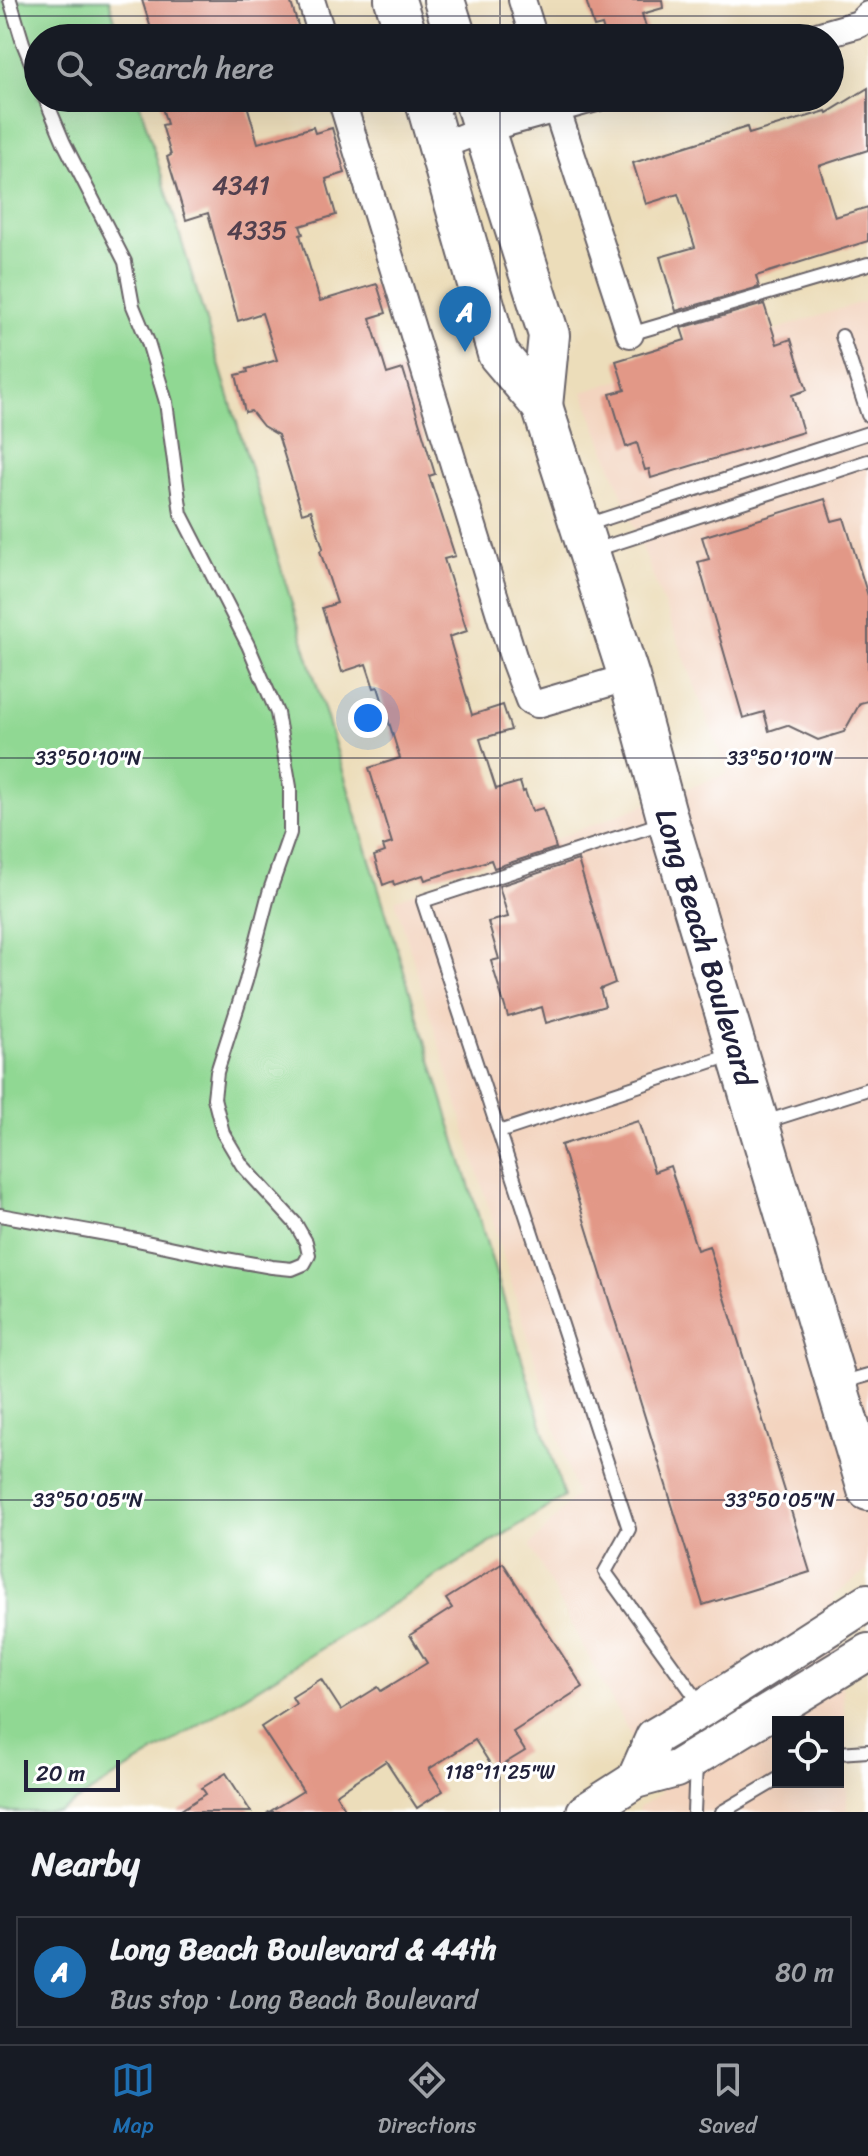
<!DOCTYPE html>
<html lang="en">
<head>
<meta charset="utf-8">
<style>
	:root { --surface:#171b24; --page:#242831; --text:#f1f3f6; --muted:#9ea1a6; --line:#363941; --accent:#1f6fb2 }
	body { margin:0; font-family:Sriracha,sans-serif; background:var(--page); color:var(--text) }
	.controls { position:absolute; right:24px; bottom:24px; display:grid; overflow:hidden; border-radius:0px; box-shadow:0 8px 32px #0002 }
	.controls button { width:72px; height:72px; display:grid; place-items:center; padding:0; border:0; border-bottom:2px solid var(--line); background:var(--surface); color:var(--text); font:40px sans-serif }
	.scale { position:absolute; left:24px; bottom:20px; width:96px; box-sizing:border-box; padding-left:8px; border:4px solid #22223b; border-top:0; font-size:22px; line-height:28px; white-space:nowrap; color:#22223b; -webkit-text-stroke:6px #fff; paint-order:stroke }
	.you { position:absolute; left:368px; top:718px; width:28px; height:28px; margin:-20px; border:6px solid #fff; border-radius:50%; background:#1a73e8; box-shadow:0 0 0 12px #1a73e833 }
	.badge { display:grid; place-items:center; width:52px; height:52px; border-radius:50%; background:var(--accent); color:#fff; font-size:26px; font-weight:700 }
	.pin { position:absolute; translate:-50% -66px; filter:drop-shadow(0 2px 4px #0008) }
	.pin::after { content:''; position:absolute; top:42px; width:28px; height:24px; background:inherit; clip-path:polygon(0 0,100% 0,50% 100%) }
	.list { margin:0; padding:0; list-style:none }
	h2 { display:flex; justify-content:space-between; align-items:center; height:104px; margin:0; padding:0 32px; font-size:34px }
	h2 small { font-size:26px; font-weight:400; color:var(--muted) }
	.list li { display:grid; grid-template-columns:52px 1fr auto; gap:24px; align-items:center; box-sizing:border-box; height:112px; margin:0 16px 16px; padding:0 16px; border:2px solid var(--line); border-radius:0px }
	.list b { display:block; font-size:30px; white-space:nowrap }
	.list p { margin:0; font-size:26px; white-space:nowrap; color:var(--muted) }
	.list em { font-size:26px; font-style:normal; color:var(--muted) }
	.icon { flex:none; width:44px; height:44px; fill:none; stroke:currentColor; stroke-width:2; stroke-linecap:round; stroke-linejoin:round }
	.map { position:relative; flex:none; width:868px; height:1812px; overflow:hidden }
	.search { position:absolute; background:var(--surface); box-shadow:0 8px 32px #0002; left:24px; right:24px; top:24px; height:88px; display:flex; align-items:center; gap:20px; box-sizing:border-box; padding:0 28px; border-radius:44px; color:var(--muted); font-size:30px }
	.sheet { height:232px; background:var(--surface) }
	nav { display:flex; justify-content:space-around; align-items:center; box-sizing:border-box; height:112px; border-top:2px solid var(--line); background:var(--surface); font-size:22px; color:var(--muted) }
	nav a { display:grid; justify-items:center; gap:4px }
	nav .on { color:var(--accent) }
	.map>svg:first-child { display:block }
	.built { fill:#f3d4bf; fill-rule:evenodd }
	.green { fill:#90d893; stroke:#597d67; stroke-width:2 }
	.building { fill:#e29887 }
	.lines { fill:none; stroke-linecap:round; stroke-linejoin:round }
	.lane-casing { stroke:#696367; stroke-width:16 }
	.street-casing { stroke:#696367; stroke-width:30 }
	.secondary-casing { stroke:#696367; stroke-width:40 }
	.primary-casing { stroke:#696367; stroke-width:44 }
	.lane { stroke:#fff; stroke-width:12 }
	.street { stroke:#fff; stroke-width:26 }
	.secondary { stroke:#fff; stroke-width:36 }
	.primary { stroke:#fff; stroke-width:40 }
	.ticks { fill:none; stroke:#22223b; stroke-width:2; stroke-opacity:0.45 }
	.labels { text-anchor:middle; stroke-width:6; stroke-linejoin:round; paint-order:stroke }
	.number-label { font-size:26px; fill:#52404e }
	.street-label { font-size:30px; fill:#22223b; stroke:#fff }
	.ticks-label { font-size:20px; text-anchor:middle; fill:#22223b; stroke:#fff; stroke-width:6; stroke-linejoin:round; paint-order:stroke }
</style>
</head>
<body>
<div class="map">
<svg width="868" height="1812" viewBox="0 0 868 1812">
	<rect width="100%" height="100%" fill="#fff"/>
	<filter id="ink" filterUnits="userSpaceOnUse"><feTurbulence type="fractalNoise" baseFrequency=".0125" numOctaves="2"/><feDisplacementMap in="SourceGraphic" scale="16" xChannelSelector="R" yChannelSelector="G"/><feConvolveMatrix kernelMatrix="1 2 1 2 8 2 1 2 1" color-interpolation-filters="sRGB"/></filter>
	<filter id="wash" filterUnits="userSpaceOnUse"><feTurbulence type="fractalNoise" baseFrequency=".006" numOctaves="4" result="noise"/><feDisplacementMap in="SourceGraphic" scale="32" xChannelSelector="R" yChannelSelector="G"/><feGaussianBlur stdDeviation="1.8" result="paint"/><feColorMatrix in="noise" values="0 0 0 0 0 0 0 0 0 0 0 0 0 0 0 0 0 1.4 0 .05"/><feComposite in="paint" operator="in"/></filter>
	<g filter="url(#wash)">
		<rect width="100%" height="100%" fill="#ecddba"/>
		<path class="built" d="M868,300v1270l-34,26 13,148v68h-207l-2,-4 23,-15 -131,-247 46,-51 -181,-595 333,-127 -145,-381zM778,1722h60v60h-60z"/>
		<path class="green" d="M0,0h109l11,38h-82v60h100l426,1399 -505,315h-59z"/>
		<g id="blocks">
			<g class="building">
				<path d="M142,0h148l12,38h-148z"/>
				<path d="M586,0h76l1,8 -21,6 5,16 -29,8h-12l-4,-13 -8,2z"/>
				<path d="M868,88v62l-49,16 16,51 33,-10v34l-112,35 3,11 -83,24 -16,-54 35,-10 -17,-53 -32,10 -13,-41 114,-36 2,7 77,-23 1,2z"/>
				<path d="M159,98h86l13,45 55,-16 2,6 17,-5 13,45 -19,6 10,36 -36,11 3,8 -3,1 20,66 57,-17 9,29 -16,5 17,56 16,-5 32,105 -6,2 26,80 -11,3 23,72 -18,6 23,78 31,-10 8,25 -31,9 16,50 24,-7 3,10 2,-1 7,20 11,-3 13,40 -62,20 -3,-8 -66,20 -2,-5 -29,10 -1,-4 -10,4 -9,-29 11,-4 -2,-6 9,-3 -23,-75 31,-10 -22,-71 -4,1 -8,-24 -24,8 -20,-64 15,-5 -17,-52 3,-3 -12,-38 -9,3 -24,-78 -15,-9 -12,-15 -6,1 -9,-37 12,-3 -1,-3 30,-9 -15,-47 -24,8 -30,-108 -22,7 -19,-63 4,-2 -9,-30 5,-1z"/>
				<path d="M764,304l13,40 14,-5 16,51 -15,5 11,37 -152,46 -2,-9 -4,1 -8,-27 -11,4 -16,-53 15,-4 -9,-29 69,-21 -4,-12z"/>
				<path d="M825,499l7,22 12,-3 24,78v105l-8,2 -16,29 -26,8 -31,-15 -18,6 -5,-19 -21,6 -45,-156 11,-3 -7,-22z"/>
				<path d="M578,860l37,123 -15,6 5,17 -59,17 -4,-16 -34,10 -17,-56 8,-2 -11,-37 20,-5 -9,-31z"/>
				<path d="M638,1121l16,51 16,-6 27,84 12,-4 101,326 -107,33 -142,-460z"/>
				<path d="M503,1563l80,124 -70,45 12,19 -31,19 -19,-30 -46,29 14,22 -26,17 -31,-47 -50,33 11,18h-78l34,-21 -42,-64 35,-23 -4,-7 29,-18 20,31 37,-23 3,4 46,-28 -17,-28 42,-27 -6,-9z"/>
				<path d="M226,1773l25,39h-73l28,-18 -4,-6z"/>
			</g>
		</g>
	</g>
	<g filter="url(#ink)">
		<use href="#blocks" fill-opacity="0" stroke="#696367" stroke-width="2"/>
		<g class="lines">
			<defs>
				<g id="lane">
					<path d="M10,0l13,43 15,37"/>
					<path d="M630,334l238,-70"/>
					<path d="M842,336l26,79"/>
					<path d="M586,525l282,-92"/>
					<path d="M595,550l273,-89"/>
					<path d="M665,822l-242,79 206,628 -24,43 97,134"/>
					<path d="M765,1122l103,-33"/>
					<path d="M499,1132l235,-78"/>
					<path d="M0,1215l123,22 103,22 46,8 20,2 12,-5 5,-9 -3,-13 -11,-19 -53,-58 -19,-32 -9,-35 3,-26 29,-91 23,-88 21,-60v-46l-13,-74 -29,-68 -67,-131 -15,-112 -18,-60 -15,-36 -8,-44 -61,-119 -19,-45"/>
					<path d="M840,1383l28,-8"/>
					<path d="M838,1753l30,-2"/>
					<path d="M694,1812l2,-49"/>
					<path d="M722,1812l56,-33"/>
				</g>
				<g id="street">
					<path d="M311,0l12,38"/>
					<path d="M522,0l12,38"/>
					<path d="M810,38l49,-14 9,-9"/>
					<path d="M341,98l174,565 14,37 8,4 92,-27"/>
					<path d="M553,98l77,236"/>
					<path d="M440,146l44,-17 112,-31"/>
				</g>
				<g id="secondary">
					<path d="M635,1780l19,-43 49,-29 165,-106"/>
					<path d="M585,1812l50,-32 41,-11 192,-117"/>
				</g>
				<g id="primary">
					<path d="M395,0l12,38"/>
					<path d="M444,0l12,38"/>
					<path id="s1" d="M425,98l73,256 44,52 87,271 39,144 200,669"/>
					<path d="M474,98l75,237 -7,71"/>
				</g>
			</defs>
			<use href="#lane" class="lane-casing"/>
			<use href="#street" class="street-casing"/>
			<use href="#secondary" class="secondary-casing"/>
			<use href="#primary" class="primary-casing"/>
			<use href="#lane" class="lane"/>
			<use href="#street" class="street"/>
			<use href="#secondary" class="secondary"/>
			<use href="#primary" class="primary"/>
		</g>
	</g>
	<path class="ticks" d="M500,0v38M0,16h868M500,98v1714M0,758h868M0,1500h868"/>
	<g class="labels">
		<g class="number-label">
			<text x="241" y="194">4341</text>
			<text x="257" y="239">4335</text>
		</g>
		<g class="street-label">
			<text dy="10" stroke="none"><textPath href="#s1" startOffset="900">Long Beach Boulevard</textPath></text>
		</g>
	</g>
	<g class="ticks-label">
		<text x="88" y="765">33°50'10"N</text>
		<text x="780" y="765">33°50'10"N</text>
		<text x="88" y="1507">33°50'05"N</text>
		<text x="780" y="1507">33°50'05"N</text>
		<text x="500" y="1779">118°11'25"W</text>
	</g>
</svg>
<div class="controls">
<button><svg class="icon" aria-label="locate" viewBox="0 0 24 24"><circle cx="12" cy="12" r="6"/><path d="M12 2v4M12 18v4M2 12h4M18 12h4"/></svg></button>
</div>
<div class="scale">20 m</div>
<div class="you"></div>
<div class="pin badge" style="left:465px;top:352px">A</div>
<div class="search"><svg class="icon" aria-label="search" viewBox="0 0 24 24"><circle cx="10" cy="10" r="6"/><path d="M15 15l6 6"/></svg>Search here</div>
</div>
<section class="sheet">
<h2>Nearby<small></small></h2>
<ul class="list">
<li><span class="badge">A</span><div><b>Long Beach Boulevard &amp; 44th</b><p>Bus stop · Long Beach Boulevard</p></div><em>80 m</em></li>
</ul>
</section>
<nav>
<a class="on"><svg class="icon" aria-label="map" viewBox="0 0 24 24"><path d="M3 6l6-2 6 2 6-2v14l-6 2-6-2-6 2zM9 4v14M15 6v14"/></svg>Map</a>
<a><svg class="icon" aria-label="directions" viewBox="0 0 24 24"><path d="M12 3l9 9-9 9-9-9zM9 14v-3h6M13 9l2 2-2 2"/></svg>Directions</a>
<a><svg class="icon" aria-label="saved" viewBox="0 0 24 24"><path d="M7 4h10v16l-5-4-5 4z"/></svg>Saved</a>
</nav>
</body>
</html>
